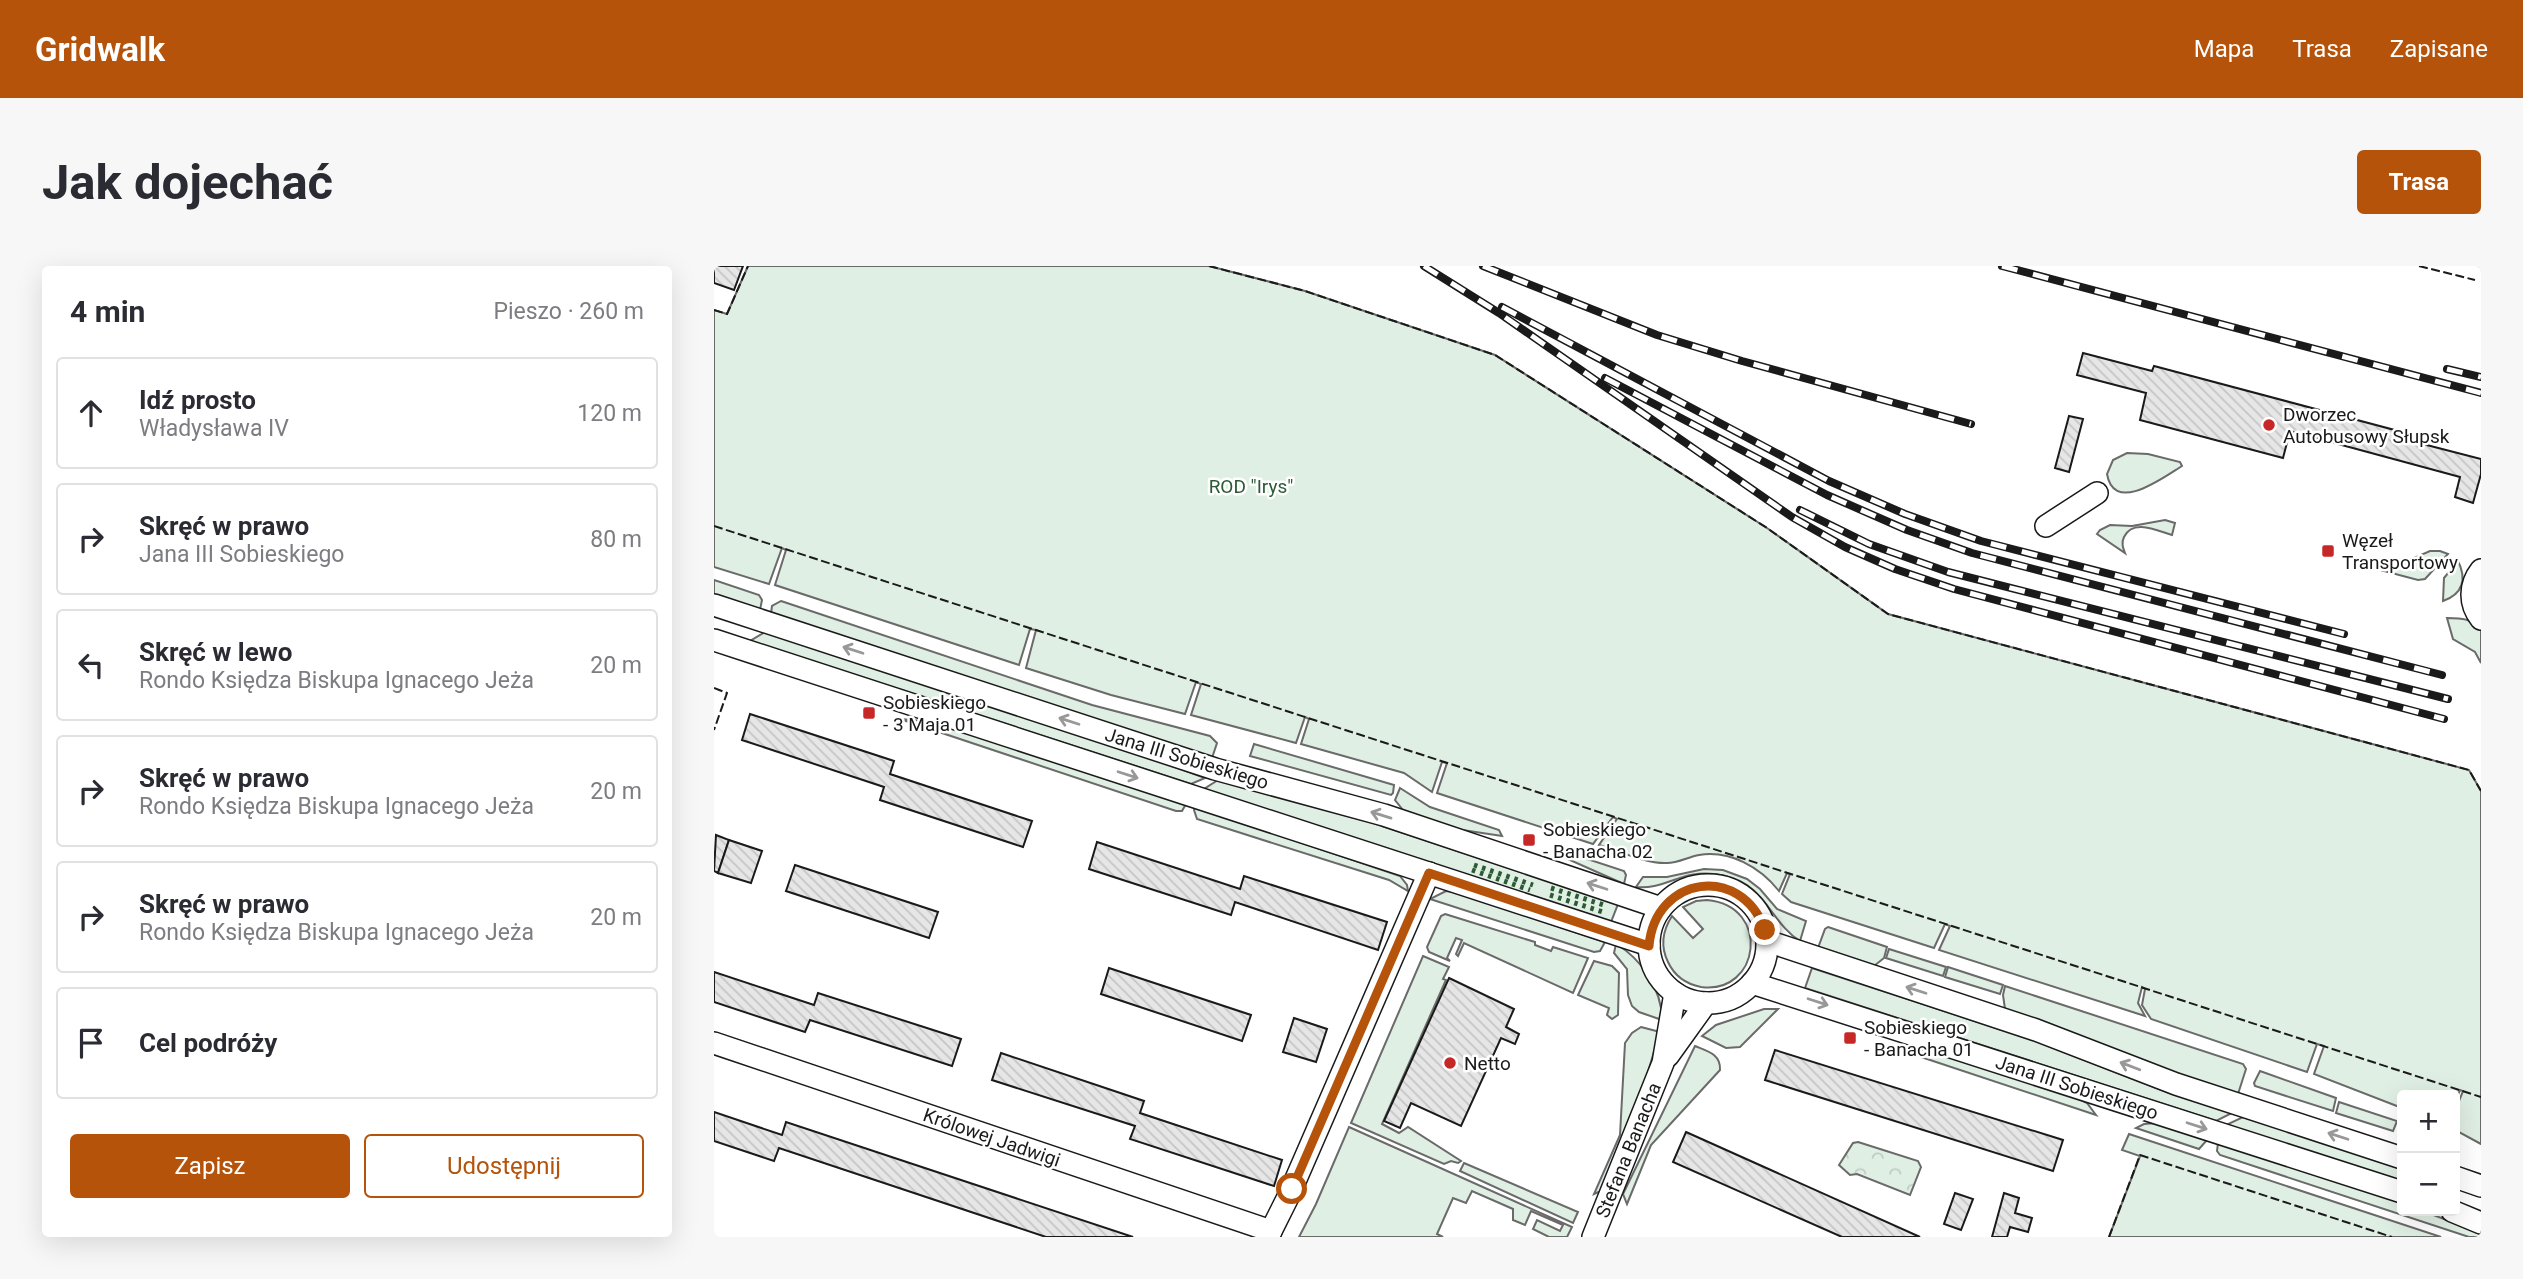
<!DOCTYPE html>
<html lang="pl">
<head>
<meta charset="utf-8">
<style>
	:root { --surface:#fff; --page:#f7f7f7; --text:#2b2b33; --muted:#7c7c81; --line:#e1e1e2; --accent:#b45309 }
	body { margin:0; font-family:Roboto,sans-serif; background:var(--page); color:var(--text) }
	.controls { position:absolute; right:21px; bottom:21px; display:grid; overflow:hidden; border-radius:7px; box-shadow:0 7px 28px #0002 }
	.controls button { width:63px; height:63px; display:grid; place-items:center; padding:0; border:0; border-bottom:2px solid var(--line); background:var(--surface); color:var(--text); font:35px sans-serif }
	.stop { position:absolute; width:21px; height:21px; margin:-16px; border:5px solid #b45309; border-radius:50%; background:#fff }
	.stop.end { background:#b45309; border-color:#fff; box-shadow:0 2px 7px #0008 }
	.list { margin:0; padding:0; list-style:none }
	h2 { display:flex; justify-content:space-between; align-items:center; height:91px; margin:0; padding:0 28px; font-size:30px }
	h2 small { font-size:23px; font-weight:400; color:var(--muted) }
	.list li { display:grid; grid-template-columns:46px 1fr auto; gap:21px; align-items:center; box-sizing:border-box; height:112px; margin:0 14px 14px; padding:0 14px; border:2px solid var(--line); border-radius:7px }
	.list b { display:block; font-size:26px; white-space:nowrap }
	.list p { margin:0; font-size:23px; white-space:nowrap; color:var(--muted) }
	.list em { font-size:23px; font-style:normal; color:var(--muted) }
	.actions { display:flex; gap:14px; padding:21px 28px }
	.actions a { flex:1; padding:16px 0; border:2px solid var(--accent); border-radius:7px; text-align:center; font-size:24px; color:var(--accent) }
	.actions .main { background:var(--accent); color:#fff }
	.icon { flex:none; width:38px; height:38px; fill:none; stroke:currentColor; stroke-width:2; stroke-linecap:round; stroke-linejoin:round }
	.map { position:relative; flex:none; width:1767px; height:971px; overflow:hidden; border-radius:7px }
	header { display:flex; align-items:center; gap:42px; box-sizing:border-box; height:98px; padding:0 35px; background:var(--accent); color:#fff }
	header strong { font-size:33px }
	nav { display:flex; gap:38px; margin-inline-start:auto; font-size:24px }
	.intro { display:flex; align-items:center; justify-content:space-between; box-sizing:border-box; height:168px; padding:0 42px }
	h1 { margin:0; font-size:49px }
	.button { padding:18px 32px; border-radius:7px; background:var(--accent); color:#fff; font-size:24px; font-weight:700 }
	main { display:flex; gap:42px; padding:0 42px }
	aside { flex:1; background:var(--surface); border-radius:7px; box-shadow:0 7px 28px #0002 }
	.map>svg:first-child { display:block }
	.green { fill:#e0efe3; stroke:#6a6a6a; stroke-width:2 }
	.park { fill:url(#park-crowns); stroke:#6a6a6a; stroke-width:2 }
	.building { fill:url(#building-back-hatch); stroke:#1a1a1a; stroke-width:2 }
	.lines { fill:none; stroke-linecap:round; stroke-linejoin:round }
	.minor-casing { stroke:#1a1a1a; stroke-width:24 }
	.minor { stroke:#fff; stroke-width:21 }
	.rail-casing { stroke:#1a1a1a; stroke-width:8 }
	.rail { stroke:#fff; stroke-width:5; stroke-dasharray:16; stroke-linecap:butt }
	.hedge { stroke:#2b5a34; stroke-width:5; stroke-dasharray:3.5 5; stroke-linecap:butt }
	.fence { stroke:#1a1a1a; stroke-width:2; stroke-dasharray:9 3.5; stroke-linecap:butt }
	.oneway { stroke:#989898 }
	.route { stroke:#b45309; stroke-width:9 }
	.poi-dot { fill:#c62828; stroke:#fff; stroke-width:2.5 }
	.labels { text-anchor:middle; stroke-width:5; stroke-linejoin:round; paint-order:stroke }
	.poi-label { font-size:19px; fill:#1a1a1a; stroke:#fff; text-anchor:start }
	.park-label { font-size:19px; fill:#2b5a34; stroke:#fff }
	.street-label { font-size:19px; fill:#1a1a1a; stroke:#fff }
</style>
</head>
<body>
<header>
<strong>Gridwalk</strong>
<nav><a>Mapa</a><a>Trasa</a><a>Zapisane</a></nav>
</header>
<div class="intro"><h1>Jak dojechać</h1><a class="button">Trasa</a></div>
<main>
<aside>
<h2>4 min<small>Pieszo · 260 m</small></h2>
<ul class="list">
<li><svg class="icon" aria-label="ahead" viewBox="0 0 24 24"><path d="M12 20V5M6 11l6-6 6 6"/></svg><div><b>Idź prosto</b><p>Władysława IV</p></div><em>120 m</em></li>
<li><svg class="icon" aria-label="right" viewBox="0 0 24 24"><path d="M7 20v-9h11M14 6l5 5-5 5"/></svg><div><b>Skręć w prawo</b><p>Jana III Sobieskiego</p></div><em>80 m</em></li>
<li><svg class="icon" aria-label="left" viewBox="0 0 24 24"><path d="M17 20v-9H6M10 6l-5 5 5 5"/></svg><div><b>Skręć w lewo</b><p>Rondo Księdza Biskupa Ignacego Jeża</p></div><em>20 m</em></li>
<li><svg class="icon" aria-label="right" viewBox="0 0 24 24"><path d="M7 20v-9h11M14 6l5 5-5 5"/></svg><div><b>Skręć w prawo</b><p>Rondo Księdza Biskupa Ignacego Jeża</p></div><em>20 m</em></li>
<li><svg class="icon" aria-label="right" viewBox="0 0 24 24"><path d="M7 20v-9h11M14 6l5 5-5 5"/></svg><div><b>Skręć w prawo</b><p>Rondo Księdza Biskupa Ignacego Jeża</p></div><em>20 m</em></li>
<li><svg class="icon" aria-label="arrive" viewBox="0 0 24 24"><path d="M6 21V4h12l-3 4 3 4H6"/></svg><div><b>Cel podróży</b></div></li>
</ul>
<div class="actions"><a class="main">Zapisz</a><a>Udostępnij</a></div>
</aside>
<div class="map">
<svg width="1767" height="971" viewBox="0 0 1767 971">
	<defs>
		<pattern id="park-crowns" width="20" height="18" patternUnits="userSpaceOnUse" patternTransform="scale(1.75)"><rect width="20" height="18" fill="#e0efe3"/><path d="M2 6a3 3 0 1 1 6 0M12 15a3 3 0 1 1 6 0" fill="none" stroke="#c0ccc2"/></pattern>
		<pattern id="building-back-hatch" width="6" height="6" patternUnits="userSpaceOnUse" patternTransform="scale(1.75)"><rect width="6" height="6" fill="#e6e6e6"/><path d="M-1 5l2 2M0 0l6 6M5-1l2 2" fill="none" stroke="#c5c5c5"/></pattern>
	</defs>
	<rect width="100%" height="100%" fill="#fff"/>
	<g class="green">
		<path d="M34,0h461l96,25 190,64 272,173 121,86 581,156 12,21v353l-26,-14v-19l8,-20 -3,-1 -5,12v-7h-53v13l-88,-34 10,-28 -7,-2 -10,28 -156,-53 -9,-14 3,-16 -3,-2 -4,16 7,13 -206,-66 11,-24 -5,-2 -11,24 -143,-46 -9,-8 8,-20 -3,-1 -8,18c-19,-24 -49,-41 -80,-36 -11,2 -21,8 -32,8 -19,1 -49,-12 -68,-18l18,-26 -4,-2 -20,27 -156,-51 10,-30 -5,-1 -10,30 -28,-19 -103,-29 8,-25 -4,-2 -9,26 -105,-28 10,-31 -5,-2 -11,32 -74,-19 -85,-27 10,-38 -6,-1 -11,36 -244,-80 11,-35 -4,-2 -13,36 -55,-17v-257l13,4z"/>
		<path d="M1413,187l21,1 32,8 2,4c-18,11 -68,49 -75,8l6,-14z"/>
		<path d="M1451,254l10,3 -3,12c-14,-4 -39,-17 -48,2 -3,6 -1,11 1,16l-28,-19 3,-4 10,-5 22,1z"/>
		<path d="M1716,285h10l8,3 -23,25 -7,1 -34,-9z"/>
		<path d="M1744,295c9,18 5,33 -15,40l1,-23z"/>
		<path d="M0,314l45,15 3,5 -2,10 -46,-16z"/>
		<path d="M67,335l311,104 118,31 7,7 -5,15 -441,-145 1,-7z"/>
		<path d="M1733,352c15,0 24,0 34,13v32l-6,-11 -22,-13z"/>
		<path d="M51,366l402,132 38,14 -14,6 -441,-143z"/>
		<path d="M186,453l36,3 250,82 -4,7h-6z"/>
		<path d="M540,478l140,41 -1,8 -2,2 -141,-39z"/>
		<path d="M504,514l155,43 245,81 -7,18 -407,-133z"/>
		<path d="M686,522l30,19 69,23 3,6 -46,-7 -53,-19 -8,-10z"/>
		<path d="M481,541l205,69 7,9 1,6 -19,-11 -192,-61 -3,-9z"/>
		<path d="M846,584l64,21 2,4 -2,9 -70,-31z"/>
		<path d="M990,603l19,1 24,9 13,10 17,20 29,12 -6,20c-23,-14 -31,-41 -53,-56 -17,-11 -44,-15 -64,-8 -17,5 -29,12 -47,10l7,-10h24z"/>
		<path d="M732,625l8,1 151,50 -5,9 -6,1 -164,-53z"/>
		<path d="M993,634c65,6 53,95 -6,87 -15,-3 -27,-12 -33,-25 -8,-16 -5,-32 4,-46l21,22 10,-9 -20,-22 13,-6z"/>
		<path d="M731,648l90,28v3l16,6 2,-4 35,11 -15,35 -109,-50 -6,13 -2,-2 6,-14 -6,-2 -9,20 3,3 -21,-9 -2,-5 14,-31z"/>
		<path d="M1114,661l59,20 -3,11 -10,8 -56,-18 7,-19z"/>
		<path d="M902,678c26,15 46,46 46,76l-23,-8 -7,-6 -4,-11 -1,-26 -13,-16z"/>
		<path d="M1175,683l57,18 -3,9 -57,-18z"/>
		<path d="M709,690l26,11 -6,12 3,1 -64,144 17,9 9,-6 53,34 -3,2 -7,-2 -7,3 -93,-41z"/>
		<path d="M880,695l18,5 7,7 -1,42 -6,4 -5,-4 2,-7 -31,-13z"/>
		<path d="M1234,701l55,18 -3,9 -55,-17z"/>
		<path d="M1098,702l218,71 142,55 60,19 -16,8 -411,-133z"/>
		<path d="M1291,720l238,78 3,5 -8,25 -61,-20 -172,-65 -2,-14z"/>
		<path d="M1050,743h14l-38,38 -14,1 -24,-12 14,-11z"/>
		<path d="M927,761l19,5 -13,43 -46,116 -7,3 26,-59 5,-92 7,-10z"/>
		<path d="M981,780c12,5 26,8 25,24l-69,75 -24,59 -4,-10z"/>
		<path d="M1185,782l27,2 146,45 15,8 9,12 -193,-64z"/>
		<path d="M1546,805l76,27 -3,13 -78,-25 -1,-3z"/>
		<path d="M1625,836l58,19 -4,10 -57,-18z"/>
		<path d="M1529,851l159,51v14l-176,-57z"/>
		<path d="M1442,857l51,17 -8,9 -63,-21 8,-4z"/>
		<path d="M635,861l223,100 -5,10h-18l-16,-8 4,-9 23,11 3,-6 -32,-14 -6,14 -12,-5v-11l-41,-18 -6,12 -13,-5 -16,36 6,3h-144l17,-33z"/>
		<path d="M1415,868l312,103h-332l31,-81 -18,-6z"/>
		<path d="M1504,877l172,56 12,4v8h21l58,22v4h-12l-249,-82 -3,-4z"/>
		<path d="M750,897l114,49 -5,11 -113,-52z"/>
	</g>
	<path class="park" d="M1144,876l60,19 3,6 -11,28 -53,-21 -7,1 -11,-10 14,-22z"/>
	<g class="building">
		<path d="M0,0h29l-9,24 -20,-7z"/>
		<path d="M1369,87l69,18 2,-5 267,71 -2,6 62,16v15l-8,29 -18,-6 5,-20 -170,-46 -7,27 -143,-38 6,-27 -69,-18z"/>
		<path d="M1355,150l14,3 -14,53 -14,-4z"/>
		<path d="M36,448l144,47 -4,13 142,47 -9,26 -143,-47 4,-13 -142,-47z"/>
		<path d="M2,569l13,5 -11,33 -4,-2z"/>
		<path d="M15,574l33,11 -11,32 -33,-10z"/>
		<path d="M383,576l143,47 4,-13 143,46 -9,28 -143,-48 -4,13 -142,-46z"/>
		<path d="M81,599l143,47 -9,26 -143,-47z"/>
		<path d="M395,702l142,47 -9,26 -141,-47z"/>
		<path d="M0,706l100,33 4,-12 143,46 -9,27 -142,-46 -5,12 -91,-30z"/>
		<path d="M735,712l65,31 -8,18 13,7 -4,10 -14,-6 -40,88 -50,-23 -11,25 -16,-7z"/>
		<path d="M580,752l33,11 -11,33 -33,-10z"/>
		<path d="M1061,784l288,90 -10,31 -288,-91z"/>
		<path d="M287,787l143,48 -4,12 142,47 -8,26 -144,-47 5,-13 -143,-46z"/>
		<path d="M0,846l68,23 4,-13 347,115h-87l-267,-89 -5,13 -60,-20z"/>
		<path d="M972,866l87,39 147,66h-78l-169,-75z"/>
		<path d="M1241,927l18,6 -12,31 -17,-6z"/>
		<path d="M1290,927l15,5 -4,15 17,5 -4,14 -18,-5 -3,10h-15z"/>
	</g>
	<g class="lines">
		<defs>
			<g id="minor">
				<path d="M1332,260l51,-33"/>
				<path d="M1767,304c-12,15 -12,34 0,49"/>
				<path d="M0,339l501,164 169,46 277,93"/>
				<path d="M0,374l935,305"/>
				<circle cx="994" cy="678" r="59"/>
				<path d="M1053,675l269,89 140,54 226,74"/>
				<path d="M1038,717l650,209"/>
				<path d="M0,777l557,188"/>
				<path d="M954,790l38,-53"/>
				<path d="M1741,911l26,9"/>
				<path d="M1738,945l29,12"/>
				<path d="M554,971l21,-42 140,-322"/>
				<path d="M879,971l70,-174 12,-70"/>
			</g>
		</defs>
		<use href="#minor" class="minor-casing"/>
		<use href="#minor" class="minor"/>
		<defs>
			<g id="rail">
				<path d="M710,0l75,47 293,204 53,30 50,22 59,20 490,130"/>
				<path d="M769,0l174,69 85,26 229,63"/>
				<path d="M1288,0l479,127"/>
				<path d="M788,41l327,174 76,33 76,27 363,93"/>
				<path d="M1733,103l34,8"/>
				<path d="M891,112l222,117 80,35 65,23 470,122"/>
				<path d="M1086,244l69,34 79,28 500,127"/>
			</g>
		</defs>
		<use href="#rail" class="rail-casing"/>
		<use href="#rail" class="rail"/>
		<g class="hedge">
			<path d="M760,599l59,20"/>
			<path d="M758,604l58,20"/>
			<path d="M837,622l56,18"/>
			<path d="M836,629l53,17"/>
		</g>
		<g class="fence">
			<path d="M495,0l96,25 190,64 272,173 121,86 581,156 12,21"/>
			<path d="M1705,0l56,14"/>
			<path d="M1764,0l3,1"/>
			<path d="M0,44l13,4 21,-48"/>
			<path d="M0,260l1767,571"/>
			<path d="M0,422l13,5 -13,37"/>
			<path d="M1395,971l31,-82 252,82"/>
		</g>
	</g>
	<defs><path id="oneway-shaft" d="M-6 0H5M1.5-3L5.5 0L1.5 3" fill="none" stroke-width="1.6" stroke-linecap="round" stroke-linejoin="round" transform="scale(1.75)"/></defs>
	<g class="oneway">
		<use href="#oneway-shaft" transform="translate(139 384) rotate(-162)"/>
		<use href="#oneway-shaft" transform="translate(355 455) rotate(-162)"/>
		<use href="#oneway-shaft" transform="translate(414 509) rotate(18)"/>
		<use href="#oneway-shaft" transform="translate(667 549) rotate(-163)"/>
		<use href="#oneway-shaft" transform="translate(883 620) rotate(-162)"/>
		<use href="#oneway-shaft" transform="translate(1202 724) rotate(-162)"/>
		<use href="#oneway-shaft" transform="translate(1104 736) rotate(18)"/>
		<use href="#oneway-shaft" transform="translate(1416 800) rotate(-159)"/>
		<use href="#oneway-shaft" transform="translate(1483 860) rotate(18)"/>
		<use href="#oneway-shaft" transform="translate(1624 870) rotate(-162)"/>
	</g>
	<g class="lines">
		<path class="route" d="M578,923l137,-316 220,73c6,-70 92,-83 116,-16"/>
	</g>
	<g class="poi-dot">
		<circle cx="1555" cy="159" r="7"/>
		<rect x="1607" y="278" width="14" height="14" rx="3.5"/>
		<rect x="148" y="440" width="14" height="14" rx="3.5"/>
		<rect x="808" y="567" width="14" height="14" rx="3.5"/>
		<rect x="1129" y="765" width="14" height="14" rx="3.5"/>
		<circle cx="736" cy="797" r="7"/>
	</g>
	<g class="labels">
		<g class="poi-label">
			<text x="1569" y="155">Dworzec<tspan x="1569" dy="22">Autobusowy Słupsk</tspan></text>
			<text x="1628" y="281">Węzeł<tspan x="1628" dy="22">Transportowy</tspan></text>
			<text x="169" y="443">Sobieskiego<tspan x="169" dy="22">- 3 Maja 01</tspan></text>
			<text x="829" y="570">Sobieskiego<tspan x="829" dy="22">- Banacha 02</tspan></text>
			<text x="1150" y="768">Sobieskiego<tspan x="1150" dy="22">- Banacha 01</tspan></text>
			<text x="750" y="804">Netto</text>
		</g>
		<g class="park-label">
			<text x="537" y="227">ROD "Irys"</text>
		</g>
		<g class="street-label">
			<text transform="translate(473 492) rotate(17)" y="7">Jana III Sobieskiego</text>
			<text transform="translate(1363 821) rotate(18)" y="7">Jana III Sobieskiego</text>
			<text transform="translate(278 871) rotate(19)" y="7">Królowej Jadwigi</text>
			<text transform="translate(914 884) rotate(-68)" y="7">Stefana Banacha</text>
		</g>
	</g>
</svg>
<div class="controls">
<button>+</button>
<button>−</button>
</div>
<div class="stop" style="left:578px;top:923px"></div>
<div class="stop end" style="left:1051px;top:664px"></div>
</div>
</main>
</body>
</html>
